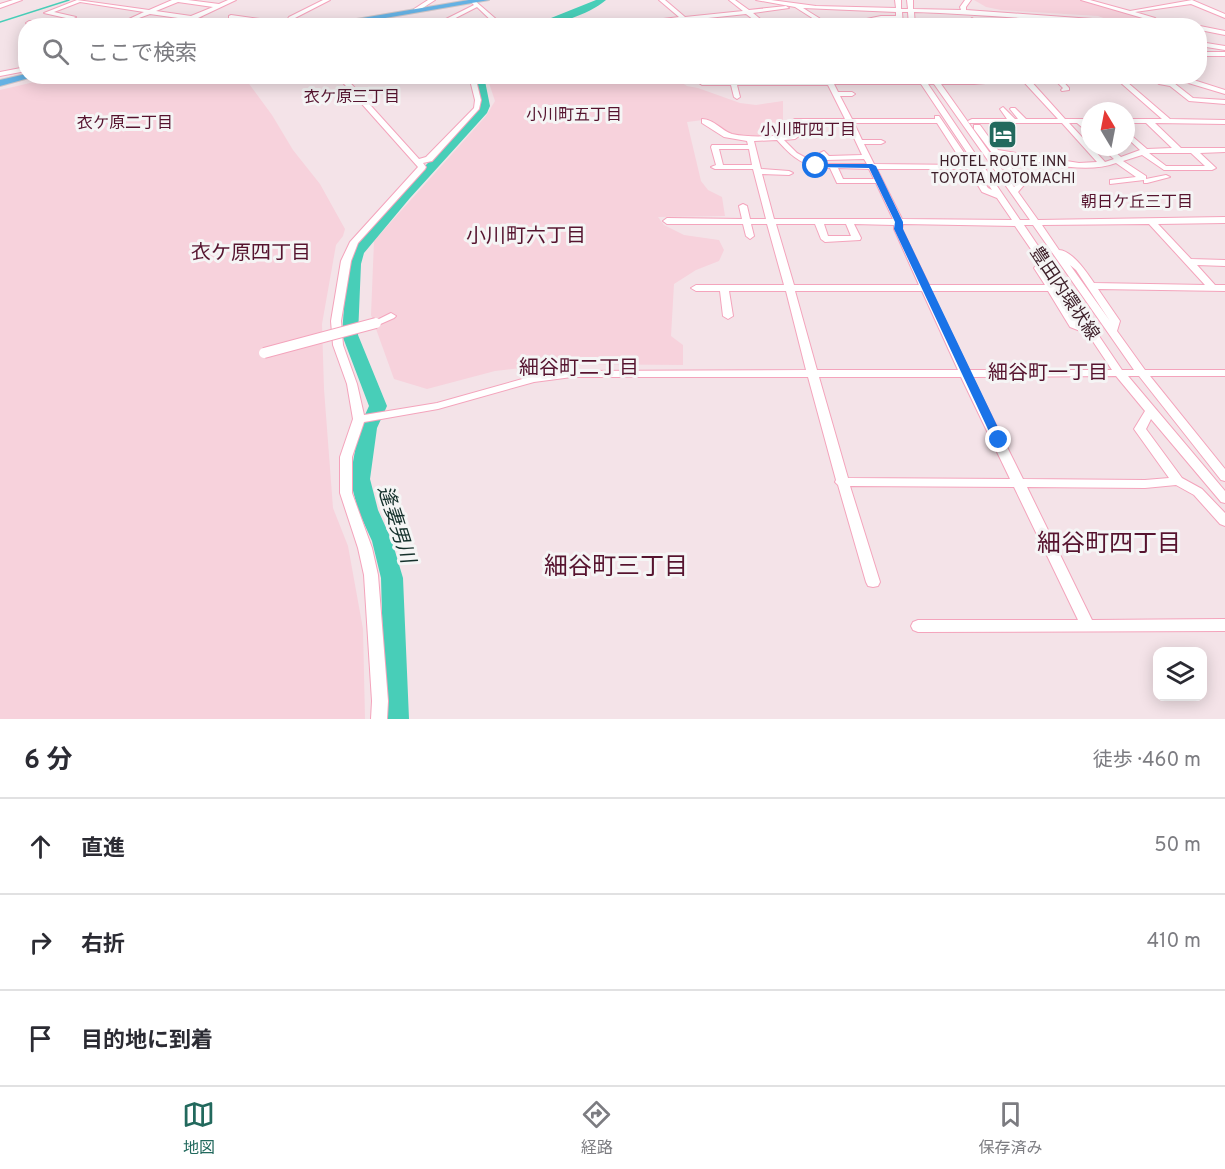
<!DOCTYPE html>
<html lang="ja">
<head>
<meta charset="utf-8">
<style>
	:root { --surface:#fff; --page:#f2f2f3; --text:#2b2b33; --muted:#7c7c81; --line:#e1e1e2; --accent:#22695d }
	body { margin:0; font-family:Overpass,"Noto Sans JP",sans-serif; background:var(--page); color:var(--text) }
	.controls { position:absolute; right:18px; bottom:18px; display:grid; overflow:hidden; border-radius:12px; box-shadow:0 3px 15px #0003 }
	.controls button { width:54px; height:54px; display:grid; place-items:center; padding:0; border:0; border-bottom:2px solid var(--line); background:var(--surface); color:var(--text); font:30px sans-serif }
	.compass { position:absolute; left:1081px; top:102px; width:54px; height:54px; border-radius:50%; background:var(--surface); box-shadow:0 3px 15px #0003; rotate:350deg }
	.stop { position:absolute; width:18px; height:18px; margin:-14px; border:4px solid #1a73e8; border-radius:50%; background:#fff }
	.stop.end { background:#1a73e8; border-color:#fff; box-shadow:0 2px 6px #0008 }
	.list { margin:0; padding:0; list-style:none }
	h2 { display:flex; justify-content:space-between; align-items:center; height:78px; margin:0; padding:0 24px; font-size:26px }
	h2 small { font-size:20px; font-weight:400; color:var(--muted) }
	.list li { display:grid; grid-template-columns:39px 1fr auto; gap:18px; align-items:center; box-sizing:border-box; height:96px; padding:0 24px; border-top:2px solid var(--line) }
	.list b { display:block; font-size:22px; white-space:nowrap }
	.list em { font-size:20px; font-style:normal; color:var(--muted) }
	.icon { flex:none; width:33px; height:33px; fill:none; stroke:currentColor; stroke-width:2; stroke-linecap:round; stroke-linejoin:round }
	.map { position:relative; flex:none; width:1225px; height:719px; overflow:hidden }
	.search { position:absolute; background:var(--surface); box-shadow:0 3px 15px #0003; left:18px; right:18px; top:18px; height:66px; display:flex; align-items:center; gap:15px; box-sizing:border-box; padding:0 21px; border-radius:24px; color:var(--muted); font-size:22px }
	.sheet { height:366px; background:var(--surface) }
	nav { display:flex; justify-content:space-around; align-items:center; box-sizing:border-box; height:84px; border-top:2px solid var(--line); background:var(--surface); font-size:16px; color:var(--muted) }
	nav a { display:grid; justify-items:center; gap:3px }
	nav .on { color:var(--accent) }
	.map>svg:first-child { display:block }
	.built { fill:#f7d2dc }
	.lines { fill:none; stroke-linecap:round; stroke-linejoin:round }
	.stream { stroke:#48ceb8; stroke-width:1.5 }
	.river { fill:#48ceb8; fill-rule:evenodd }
	.minor-casing { stroke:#f4a4bc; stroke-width:2 }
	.highway-casing { stroke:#ccc4c7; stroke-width:2 }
	.minor { fill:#fff; fill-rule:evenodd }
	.highway { fill:#65b1e3; fill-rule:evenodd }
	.minor-bridge-casing { stroke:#f4a4bc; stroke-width:12; stroke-linecap:butt }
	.minor-bridge { stroke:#fff; stroke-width:10 }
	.route { fill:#1a73e8 }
	.labels { text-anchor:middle; stroke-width:6; stroke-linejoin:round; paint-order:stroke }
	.far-poi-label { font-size:15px; fill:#3c1e28; stroke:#f5f5f5 }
	.far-neighbourhood-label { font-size:16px; fill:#56142f; stroke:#f5f5f5 }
	.street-label { font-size:18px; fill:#3c1e28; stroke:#f5f5f5 }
	.neighbourhood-label { font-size:20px; fill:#56142f; stroke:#f5f5f5 }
	.water-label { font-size:20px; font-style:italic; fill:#14302b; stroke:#f5f5f5 }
	.near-neighbourhood-label { font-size:24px; fill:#56142f; stroke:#f5f5f5 }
</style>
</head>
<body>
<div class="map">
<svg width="1225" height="719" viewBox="0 0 1225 719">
	<rect width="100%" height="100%" fill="#f4e3e8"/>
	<g class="built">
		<path d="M974,0h108l59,17 -10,3 -25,-1 -8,-3 -97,-6 -15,-3z"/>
		<path d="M60,76l184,1 28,38 21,35 27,34 25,45 -2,7 -7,9 -14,79 2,65 9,119 15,38 15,83 2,90h-365v-629z"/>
		<path d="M487,77h192l3,6 5,3 11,2 42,15 16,2 27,-4v22l-7,11 -30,4 -24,-6 -19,-12 -16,2 14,59 7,9 14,7 3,19 -67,1 6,8 20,10 35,5 5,10 -5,11 -23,9 -22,14 -3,52 12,9v20l-124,-1 -64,7 -68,18 -33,-10 -23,-64 3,-74 112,-125 9,-15z"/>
	</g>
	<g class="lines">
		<path class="stream" d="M0,22l69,-22"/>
		<g class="river">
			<path d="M596,0h10c-18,15 -52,26 -75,26z"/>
			<path d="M474,76h10l6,30 -3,7 -77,85 -46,55 -3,11 -3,71 29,71 -10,22 -7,51 8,31 14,31 11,37 6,141h-24l-4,-141 -9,-37 -14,-31 -8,-31 9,-51 10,-22 -27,-71 5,-71 3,-12 50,-60 77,-80 3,-6z"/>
		</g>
		<defs>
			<g id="minor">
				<path d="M13,0h9l-22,8v-4z"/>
				<path d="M77,0l72,10 23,-10h16l31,4 9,-4h8l-38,18 46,8c-17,0 -33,-5 -49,-6 -8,0 -15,6 -24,6l14,-7 -35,-5 -11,4 14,3v2l-20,-2 -10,5h-9l30,-14 -64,-10 -26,10 22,5 -13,6 -1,3h-6l1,-4 9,-4 -22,-5zM178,2l35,5 -22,9 -35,-5z"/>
				<path d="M323,0h7l-37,19 4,7h-6l-4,-6 2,-3z"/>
				<path d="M428,0h7l-17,11h-4v-2z"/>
				<path d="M474,0l30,26h-7l-20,-19 -37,19h-8l42,-21 -3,-3z"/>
				<path d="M659,0h6l20,17 58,-6 -14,-11h6l14,10 37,-4 3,2 -36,5 16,13h-7l-16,-12 -57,6 7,6h-7l-6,-6 -50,6h-25l71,-9z"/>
				<path d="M756,0h15l45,6 80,2 -1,-8h6v9h7l-1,-9h6v9l48,1 -1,-3 5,-7h6l-5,7v3l224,16c-92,0 -184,-11 -276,-14l1,14h-6l-1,-14h-6l1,14h-6v-6c-22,0 -42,6 -64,6l48,-10h15v-4l-93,-4 16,10 1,1 -3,2 -22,-14z"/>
				<path d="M1081,0h9l40,11 62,-11 33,14v4l-34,-14 -56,8 20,6 1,1 -3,2z"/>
				<path d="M231,15l44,6 3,2 -3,2 -46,-7v-2z"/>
				<path d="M972,18l3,2 -6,6h-7z"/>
				<path d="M29,21l21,3 3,2 -26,-2 -1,-1z"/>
				<path d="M1020,24l11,2h-14z"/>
				<path d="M1200,26l25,5v4l-25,-5z"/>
				<path d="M1200,42l25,4v4l-25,-4z"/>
				<rect x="1200" y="52" width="25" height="4"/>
				<path d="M26,67v4l-26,5v-4z"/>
				<path d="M337,76h7l75,83 7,-2 48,-49 1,-8 -6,-24h6l6,24 -2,9 -47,52 -9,2 3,4 -1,2 -67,74 -7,18 -10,60 2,24 14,39 7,31 73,-12 96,-27 39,-5 234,-1 -20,-79h-57l4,25 -5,3 -5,-3 -3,-25h-24l-5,-3 5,-3h88l-17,-61h-16l3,12 -4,3 -4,-3 -3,-12h-76l-4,-3 4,-3 75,1 -3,-13 4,-2 4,2 3,13h16l-13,-50h-38l-4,-2 5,-2 -5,-18 1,-2h36l-1,-4 -23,-4 -22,-14v-4c12,0 20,12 30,15 19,4 39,2 58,1l2,-2 -1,-12 4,-2h50l-17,-34h-91l3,12 -3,2 -3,-2 -3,-12h-29l-3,-2 1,-1 30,-1 -1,-5h6l1,5h90l-1,-3 1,-2 4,1 3,4 86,-1 -3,-4h7l2,4h7l-3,-4h7l2,4 110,-4 -19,3 36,40h25v4h-5l5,5v6l-13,-11h-8l36,39 9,-3 -14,-12h9l12,10 19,-7 -14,-13v-6l21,18 25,-1 -26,-25h-20v-4h36l-49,-43h7l50,43 55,1v4l-70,-1 26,25h44v4l-25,1 16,15 -4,2h-48l-22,-15 -19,6 23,15v3l20,-4 4,2 -23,6h-3v-3l-34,4v-4l26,-3 -20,-14c-32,12 -80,-2 -114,-8l22,30 -6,7 20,28 187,-3v6l-67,1 33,35 34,1v6l-28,-1 18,20h10v6l-127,-2 22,32 -3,10 28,39h80v6h-75l75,93v12l-4,-1 -82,-104h-11l97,115v12l-4,-1 -70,-83 -5,10 36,49 20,11 23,24v13l-5,-2 -26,-29 -18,-10 -31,3 -118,-1 65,133 133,-1v12l-307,1 -5,-2 -2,-4 2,-4 5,-2h160l-64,-133 -164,-1 30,96 -2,4 -5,1 -5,-1 -2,-4 -28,-97 -3,-3 1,-2 -28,-103h-236l-38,5 -96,27 -74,13 -12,35v36l20,55 6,27 10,126 -1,18h-16l1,-18 -8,-126 -6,-27 -18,-55v-36l13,-38 -6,-35 -14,-39 -2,-24 10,-60 9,-19 68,-75zM1022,80l36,39h-32l-11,-11h-4l-1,1 8,10h-3l-12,-12 -3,2 7,10h-35l-4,2 1,2h93l35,39 -18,1 -81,-13 -18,-25h-6v4l42,56 -2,2 -73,-103h33zM834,84h87l71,106 -4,-2 -49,-72h-4v3h-83l-12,-23h12l3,-2 -3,-2h-14zM928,84h6l96,136h-10zM799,123h48l15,32 -33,1 -5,-5 -4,2 4,7h3l37,-1 3,5h-50l-20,-11 -13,-13 11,-1 4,-3zM854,123h83l27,42 -90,-1 -10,-20h17l4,-2 -4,-2h-19zM777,140c16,18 28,28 53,28l7,15h39l17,36h-119l-12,-45 27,1 4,-2 -4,-2 -28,-2 -7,-28zM719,149h30l3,16h-29zM1149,153h42l14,13h-39zM838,168l31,1 5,10h-31zM877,169h91l14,23 15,6 15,22 -110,-1zM776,224h39l6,15 4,3 35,-2 1,-2 -7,-14 40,1v4l25,56h-125zM824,224h22l5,12h-23zM903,224l112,2 24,35 -5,7 11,17h-116l-27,-56zM1149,224l56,61 -111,-2c-7,-10 -21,-32 -35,-33l-17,-25zM1024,225h9l101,145h-12zM1070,265l6,5 34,51zM1044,268l37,56 -3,-1zM795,291h127l36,79h-141zM931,291h117l22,36 18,7 24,36h-143zM1116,376l29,35 -11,18 35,49 -24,2 -122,-1 -51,-102zM819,377h142l49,102 -162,-1z"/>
				<path d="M1051,76h7l11,12v2l-7,1 -1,-1 2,-2z"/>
				<path d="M1152,76h29l44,14v4l-50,-15 -14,1 13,3 19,15 32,2v4l-36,-3 -19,-15 -11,-2 -7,-5z"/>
				<path d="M391,313l5,3 -2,2 -18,8 -5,-3z"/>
			</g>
			<g id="highway">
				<path d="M469,0h20l-150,26h-24z"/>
				<path d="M26,74v2h10l-36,10v-6z"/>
			</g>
		</defs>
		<use href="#minor" class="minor-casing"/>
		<use href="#highway" class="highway-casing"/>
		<use href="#minor" class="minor"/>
		<use href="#highway" class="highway"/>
		<defs>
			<path id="minor-bridge" d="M264,353l112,-30"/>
		</defs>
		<use href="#minor-bridge" class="minor-bridge-casing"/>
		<use href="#minor-bridge" class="minor-bridge"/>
	</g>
	<path class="route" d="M816,164h56l4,2 27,56v7l101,211 -1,2h-8l-2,-2 -99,-211 1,-7 -26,-54 -55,-1z"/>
	<defs>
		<symbol id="hotel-square" viewBox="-11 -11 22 22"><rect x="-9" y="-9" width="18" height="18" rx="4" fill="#22695d" stroke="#f5f5f5"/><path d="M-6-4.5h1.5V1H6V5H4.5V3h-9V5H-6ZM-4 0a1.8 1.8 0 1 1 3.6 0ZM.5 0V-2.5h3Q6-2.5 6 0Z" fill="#fff"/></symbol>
	</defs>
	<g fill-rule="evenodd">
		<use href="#hotel-square" x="986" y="118" width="33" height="33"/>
	</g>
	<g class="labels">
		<g class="far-poi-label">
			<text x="1003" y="166">HOTEL ROUTE INN<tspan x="1003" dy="17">TOYOTA MOTOMACHI</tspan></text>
		</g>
		<g class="far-neighbourhood-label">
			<text x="352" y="102">衣ケ原三丁目</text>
			<text x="574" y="120">小川町五丁目</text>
			<text x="125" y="128">衣ケ原二丁目</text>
			<text x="808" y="135">小川町四丁目</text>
			<text x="1137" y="207">朝日ケ丘三丁目</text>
		</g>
		<g class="street-label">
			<text transform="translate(1065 293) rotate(56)" y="6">豊田内環状線</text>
		</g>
		<g class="neighbourhood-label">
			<text x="526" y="242">小川町六丁目</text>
			<text x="251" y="259">衣ケ原四丁目</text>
			<text x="579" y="374">細谷町二丁目</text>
			<text x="1048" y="379">細谷町一丁目</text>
		</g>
		<g class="water-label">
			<text transform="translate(397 524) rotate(72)" y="7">逢妻男川</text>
		</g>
		<g class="near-neighbourhood-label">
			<text x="1109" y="551">細谷町四丁目</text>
			<text x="616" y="574">細谷町三丁目</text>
		</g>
	</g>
</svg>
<div class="controls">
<button><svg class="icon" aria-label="layers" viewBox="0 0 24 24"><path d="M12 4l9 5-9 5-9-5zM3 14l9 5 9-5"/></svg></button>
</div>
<svg class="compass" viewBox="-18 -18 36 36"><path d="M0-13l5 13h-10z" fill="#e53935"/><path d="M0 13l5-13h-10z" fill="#7c7c81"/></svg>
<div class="stop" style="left:816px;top:166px"></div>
<div class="stop end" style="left:999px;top:440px"></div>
<div class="search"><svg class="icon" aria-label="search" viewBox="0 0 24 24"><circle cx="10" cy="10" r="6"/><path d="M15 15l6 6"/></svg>ここで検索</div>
</div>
<section class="sheet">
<h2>6 分<small>徒歩 · 460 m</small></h2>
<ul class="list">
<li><svg class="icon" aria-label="ahead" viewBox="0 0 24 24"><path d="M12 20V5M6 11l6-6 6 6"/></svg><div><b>直進</b></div><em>50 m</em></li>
<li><svg class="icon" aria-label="right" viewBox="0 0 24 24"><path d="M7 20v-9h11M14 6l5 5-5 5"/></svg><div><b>右折</b></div><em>410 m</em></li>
<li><svg class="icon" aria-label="arrive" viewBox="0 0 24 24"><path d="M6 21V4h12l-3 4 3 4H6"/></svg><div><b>目的地に到着</b></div></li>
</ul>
</section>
<nav>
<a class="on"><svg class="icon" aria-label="map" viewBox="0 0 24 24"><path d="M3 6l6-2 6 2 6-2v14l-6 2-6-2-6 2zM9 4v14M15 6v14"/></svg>地図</a>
<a><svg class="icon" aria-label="directions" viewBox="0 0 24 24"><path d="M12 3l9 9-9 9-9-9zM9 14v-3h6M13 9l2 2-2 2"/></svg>経路</a>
<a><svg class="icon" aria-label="saved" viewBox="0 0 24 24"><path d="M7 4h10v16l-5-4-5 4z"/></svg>保存済み</a>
</nav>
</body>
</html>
